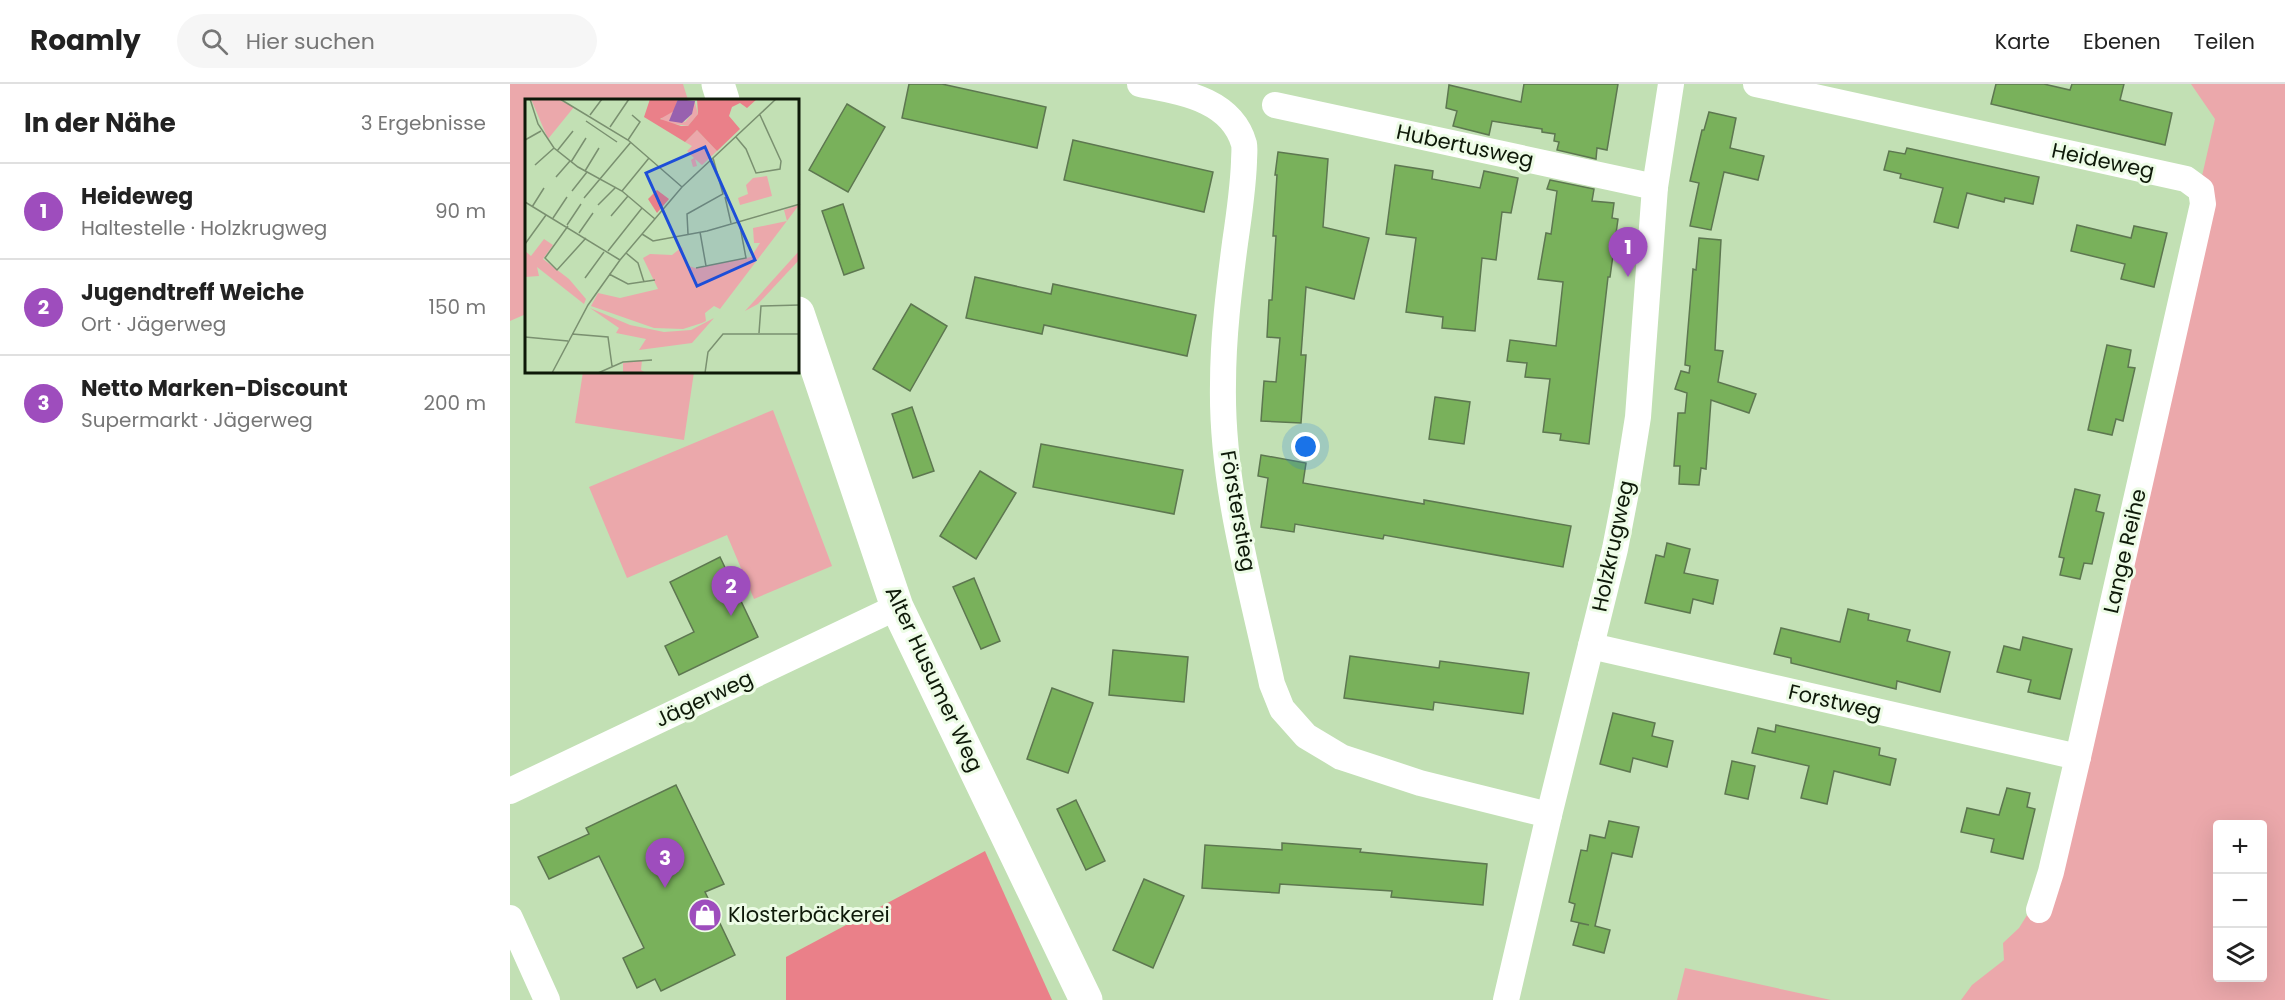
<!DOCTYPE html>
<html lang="de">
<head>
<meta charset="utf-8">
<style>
	:root { --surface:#fff; --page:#f6f6f6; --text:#222; --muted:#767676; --line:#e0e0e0; --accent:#9e4dbd }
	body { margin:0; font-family:Poppins,sans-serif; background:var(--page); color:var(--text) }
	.controls { position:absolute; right:18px; bottom:18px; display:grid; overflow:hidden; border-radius:6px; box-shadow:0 6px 24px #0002 }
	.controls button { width:54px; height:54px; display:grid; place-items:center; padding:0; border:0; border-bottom:2px solid var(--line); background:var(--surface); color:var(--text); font:30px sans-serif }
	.you { position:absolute; left:796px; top:363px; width:21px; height:21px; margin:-15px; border:4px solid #fff; border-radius:50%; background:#1a73e8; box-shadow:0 0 0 9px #1a73e833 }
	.badge { display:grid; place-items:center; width:39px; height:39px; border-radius:50%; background:var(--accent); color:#fff; font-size:20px; font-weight:700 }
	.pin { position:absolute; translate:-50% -50px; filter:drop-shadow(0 2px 3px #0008) }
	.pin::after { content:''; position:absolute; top:32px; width:21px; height:18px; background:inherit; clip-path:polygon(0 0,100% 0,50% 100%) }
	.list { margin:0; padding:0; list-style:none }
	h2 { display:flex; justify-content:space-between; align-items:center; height:78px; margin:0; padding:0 24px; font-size:26px }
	h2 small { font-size:20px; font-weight:400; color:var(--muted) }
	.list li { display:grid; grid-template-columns:39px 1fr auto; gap:18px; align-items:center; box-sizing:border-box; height:96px; padding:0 24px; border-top:2px solid var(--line) }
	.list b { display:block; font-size:22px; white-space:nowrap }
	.list p { margin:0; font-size:20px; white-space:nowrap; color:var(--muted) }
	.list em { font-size:20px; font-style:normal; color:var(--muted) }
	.icon { flex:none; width:33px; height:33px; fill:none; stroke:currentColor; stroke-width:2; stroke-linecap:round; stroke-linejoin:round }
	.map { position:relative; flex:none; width:1775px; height:916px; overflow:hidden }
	header { display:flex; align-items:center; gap:36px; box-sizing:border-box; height:84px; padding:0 30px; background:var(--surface); border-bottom:2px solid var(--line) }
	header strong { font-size:28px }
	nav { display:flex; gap:33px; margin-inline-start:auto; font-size:21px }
	.search { width:420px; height:54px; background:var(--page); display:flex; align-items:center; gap:15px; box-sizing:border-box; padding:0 21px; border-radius:33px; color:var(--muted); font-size:22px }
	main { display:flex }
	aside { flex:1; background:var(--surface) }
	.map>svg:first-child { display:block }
	.green { fill:#eba8ab; fill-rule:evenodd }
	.forest { fill:#ea8089 }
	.building { fill:#79b15b; stroke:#5d7750; stroke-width:1.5 }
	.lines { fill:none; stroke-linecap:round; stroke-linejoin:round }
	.street { stroke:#fff; stroke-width:26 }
	.secondary { stroke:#fff; stroke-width:33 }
	.labels { text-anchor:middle; stroke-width:6; stroke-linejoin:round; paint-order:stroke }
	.street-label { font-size:21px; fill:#0e1909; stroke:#edfce6 }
	.poi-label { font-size:21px; fill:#0e1909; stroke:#edfce6; text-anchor:start }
	.inset-road { fill:none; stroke:#7a9070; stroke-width:1.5 }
	.view { fill:#1d4ed8; fill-opacity:0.15; stroke:#1d4ed8; stroke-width:3 }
	.inset-edge { fill:none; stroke:#0e1909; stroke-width:3 }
</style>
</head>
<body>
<header>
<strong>Roamly</strong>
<div class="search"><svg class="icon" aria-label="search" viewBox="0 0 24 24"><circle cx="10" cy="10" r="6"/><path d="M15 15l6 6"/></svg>Hier suchen</div>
<nav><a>Karte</a><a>Ebenen</a><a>Teilen</a></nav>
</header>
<main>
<aside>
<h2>In der Nähe<small>3 Ergebnisse</small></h2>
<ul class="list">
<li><span class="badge">1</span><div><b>Heideweg</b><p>Haltestelle · Holzkrugweg</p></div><em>90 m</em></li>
<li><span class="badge">2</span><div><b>Jugendtreff Weiche</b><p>Ort · Jägerweg</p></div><em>150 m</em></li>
<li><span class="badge">3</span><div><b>Netto Marken-Discount</b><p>Supermarkt · Jägerweg</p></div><em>200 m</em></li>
</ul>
</aside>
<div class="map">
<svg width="1775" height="916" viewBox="0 0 1775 916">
	<rect width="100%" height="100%" fill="#c2e0b4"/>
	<g class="green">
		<path d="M0,0h173l5,16h-162v214l-16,7z"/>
		<path d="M1681,0h94v916h-324l11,-15 32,-25 -1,-17 16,-15 10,-16 20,-65 166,-728zM1708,740h44v154h-44z"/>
		<path d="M73,288h111l-10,68 -109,-17z"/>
		<path d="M263,326l59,156 -78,33 -27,-64 -100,43 -38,-91z"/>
		<path d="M1175,884l146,32h-154z"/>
	</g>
	<path class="forest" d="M475,767l67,149h-266v-43z"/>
	<g class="building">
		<path d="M399,0h33l104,23 -9,41 -135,-30z"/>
		<path d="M1014,0h94l-11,66 -10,-2 -1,11 -39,-9 2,-8 -5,-1 1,-7 -13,-2v-3l-50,-8 -3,14 -36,-9 4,-15 -11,-3 3,-23 72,17z"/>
		<path d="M1486,0h48l26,6 2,-6h52l-4,16 52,13 -7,32 -174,-41z"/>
		<path d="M337,20l38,23 -37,65 -39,-22z"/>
		<path d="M1199,28l27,6 -6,30 34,8 -6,24 -34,-8 -13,58 -21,-4 9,-43 -9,-2 12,-51h2z"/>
		<path d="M563,56l140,32 -9,40 -140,-32z"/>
		<path d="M1397,64l132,29 -6,27 -28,-6 -1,4 -37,-9 -9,35 -24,-6 9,-34 -43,-10 1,-4 -17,-4 5,-19 16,3z"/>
		<path d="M768,68l50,7 -5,68 46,11 -15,61 -48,-12 -5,68h5l-5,68 -40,-2 3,-40 12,1 4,-44 -13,-1 2,-37h3l4,-64h-3l4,-61h-2z"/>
		<path d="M885,81l38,6 -1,8 48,9 4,-17 34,7 -7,35 -9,-1 -6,48 -14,-2 -7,73 -33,-3 1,-11 -37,-5 10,-74 -30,-4z"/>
		<path d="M1040,96l44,9 -2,12 22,2 -2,15 6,1 -8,58h-2l-19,167 -29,-4 1,-6 -18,-2 7,-53 -25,-2 2,-14 -20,-2 3,-21 46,6 7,-64 -25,-3 8,-46 5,1 6,-43 -10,-2z"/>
		<path d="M333,120l21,64 -20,7 -22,-64z"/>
		<path d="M1567,141l54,13 3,-12 33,7 -13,54 -33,-8 4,-15 -54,-13z"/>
		<path d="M1189,154l22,2 -6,110 8,1 -5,31 38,12 -7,19 -38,-13 -5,69 -5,-1 -2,17 -20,-1 1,-18h-6l4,-53h7l2,-20 -12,-4 6,-18 8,2 1,-7 -5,-1 8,-96 3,1z"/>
		<path d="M465,193l76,17 2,-10 143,31 -9,41 -143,-31 -2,9 -76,-16z"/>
		<path d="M401,220l36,22 -37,65 -37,-22z"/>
		<path d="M1597,261l24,5 -3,17 7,1 -12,53 -7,-2 -4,16 -24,-5z"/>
		<path d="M925,313l35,5 -6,42 -35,-5z"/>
		<path d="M402,323l22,64 -21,7 -21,-64z"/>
		<path d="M531,360l142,26 -9,44 -141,-27z"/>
		<path d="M751,371l45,8 -3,20 121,21v-4l147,26 -8,41 -179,-32 -1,4 -88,-15 -1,8 -33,-5 7,-49 -10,-2z"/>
		<path d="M470,387l36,22 -40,66 -36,-23z"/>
		<path d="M1565,405l25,6 -4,16 8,2 -12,51 -8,-1 -4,16 -20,-4 4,-17 -5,-1z"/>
		<path d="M1157,459l23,6 -6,24 34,7 -5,24 -20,-5 -3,14 -45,-10 11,-48 8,2z"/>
		<path d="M210,473l38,80 -79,38 -14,-29 29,-14 -24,-50z"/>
		<path d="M464,494l26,63 -19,8 -28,-62z"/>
		<path d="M1338,525l21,5 -1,6 42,10 -3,11 43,11 -10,40 -43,-11 -1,8 -105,-26v-5l-17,-4 7,-26 59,14z"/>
		<path d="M1513,553l49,12 -12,50 -32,-7 3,-12 -34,-8 7,-26 16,4z"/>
		<path d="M603,566l75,7 -4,45 -75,-7z"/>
		<path d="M840,572l89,12 1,-7 89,12 -6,41 -89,-12 -1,8 -89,-12z"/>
		<path d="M542,604l41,15 -25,70 -41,-14z"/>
		<path d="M1103,629l42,10 -3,13 21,5 -6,26 -34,-9 -3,14 -30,-8z"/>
		<path d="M1266,641l104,23 -1,7 17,4 -6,26 -56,-14 -7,33 -26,-6 8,-32 -57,-13 6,-25 17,4z"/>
		<path d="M1222,677l23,5 -7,33 -23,-5z"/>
		<path d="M166,701l48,99 -19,8 30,63 -74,36 -6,-12 -18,9 -14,-30 21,-10 -45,-92 -50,23 -11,-22 51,-23 -3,-6z"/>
		<path d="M1497,704l23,5 -3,14 8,2 -12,50 -32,-7 3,-13 -33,-7 6,-24 32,7z"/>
		<path d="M566,716l29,61 -19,9 -29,-61z"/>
		<path d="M1099,737l30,6 -7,30 -20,-4 -17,73 15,4 -6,23 -31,-8 6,-22 10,2 -18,-4 4,-17 -6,-2 12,-52 6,1 3,-16 15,3z"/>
		<path d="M772,759l79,6 -1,3 127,12 -4,41 -92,-8 1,-6 -112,-7 -1,9 -77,-5 3,-43 77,5z"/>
		<path d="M634,795l40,17 -31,72 -40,-18z"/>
	</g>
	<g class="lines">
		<g class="street">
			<path d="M630,0c39,8 91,14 104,60 1,5 0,12 0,18 -1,27 -5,54 -9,81 -6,46 -12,94 -12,141 -2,101 28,202 49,300l10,25 24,27 35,21 79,26 129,32"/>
			<path d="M1246,0l430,95 15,11 2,14 -125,553 -27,115 -12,38"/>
			<path d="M765,21l380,82"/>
			<path d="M1081,562l487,111"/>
			<path d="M0,707l387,-184"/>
			<path d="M0,834l37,82"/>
			<path d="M996,916l43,-185 66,-266 11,-57 12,-75 17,-230 16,-103"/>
		</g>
		<g class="secondary">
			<path d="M208,0l5,16"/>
			<path d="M288,229l99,294 189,393"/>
		</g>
	</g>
	<defs>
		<symbol id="shop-disc" viewBox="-11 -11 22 22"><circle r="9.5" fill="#9e4dbd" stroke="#edfce6"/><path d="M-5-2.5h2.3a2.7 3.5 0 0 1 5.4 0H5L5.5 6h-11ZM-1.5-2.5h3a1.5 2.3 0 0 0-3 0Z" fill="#fff"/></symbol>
	</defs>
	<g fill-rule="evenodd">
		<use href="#shop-disc" x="176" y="812" width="38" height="38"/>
	</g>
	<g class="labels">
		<g class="street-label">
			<text transform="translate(955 62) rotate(12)" y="7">Hubertusweg</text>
			<text transform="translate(1593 77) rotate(12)" y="7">Heideweg</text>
			<text transform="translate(728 427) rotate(80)" y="7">Försterstieg</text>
			<text transform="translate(1103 462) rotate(-78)" y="7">Holzkrugweg</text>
			<text transform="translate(1615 467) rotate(-77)" y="7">Lange Reihe</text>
			<text transform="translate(424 595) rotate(65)" y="7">Alter Husumer Weg</text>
			<text transform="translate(194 615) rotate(-25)" y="7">Jägerweg</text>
			<text transform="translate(1325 618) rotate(13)" y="7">Forstweg</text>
		</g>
		<g class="poi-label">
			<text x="218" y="838">Klosterbäckerei</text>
		</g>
	</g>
	<g transform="translate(15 15)">
		<rect width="274" height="274" fill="#c2e0b4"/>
		<path d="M6,0h26l17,8 -26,32zM169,0l4,15 -10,12 -27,-4 1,-6 12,-5 -1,5 12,6 7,-8zM172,31l20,21 -15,14 -7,-6 2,7 -4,1 -2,-7 3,-2 -7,-7 5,-5 -7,-4zM242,77l5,20 -32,9 -2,-7 10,-4 -2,-9 7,-7zM274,106l-79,104 -6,-3 -9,7 1,8 -4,2 -19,6 -29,-1 -63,-22 7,-13 22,5 38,-9 -15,-31 7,-4 22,1 10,-8 4,18 9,3 56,-11 9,-14h-6l-1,-15 34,-7 -3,-11zM19,140l9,6 -10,14 26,20 17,20 -2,5 -47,-37 2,9 -14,1v-26l6,5zM274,152v9l-41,44 -13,7zM65,209l40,17 34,7 27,-2 23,-12 -22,25 -53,7 7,-11 -30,-6 3,-5zM117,261l-1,10 5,3h-23v-10z" fill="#eba8ab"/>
		<path d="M125,0h28l-4,12 -14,8 21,7h7l10,-12 -1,-15h60l-10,9 -7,-5 -8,4 -3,9 11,13 -23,22 -20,-21 -12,12 -41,-25zM132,91l12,9 -12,14 -9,-14z" fill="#ea8089"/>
		<path d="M153,0l17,2 -3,13 -10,9 -13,-2z" fill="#9861af"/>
		<path class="inset-road" d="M5,0l8,25 16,24 24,19 44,24 33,28M35,0l68,41 54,47M65,16l12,-16M61,22l31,21M85,28l19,-28M211,38l10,12 10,24 24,-4 1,-8 -21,-46M0,41l16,-9M103,41l12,-18 -8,-7M32,52l16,-20M46,63l15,-24M10,66l19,-17M60,72l14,-23M31,78l14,-16M47,92l15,-19M97,92l27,-33M200,98l6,26M59,99l47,-56M0,103l95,58M73,106l18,-18M7,108l12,-19M86,117l17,-20M28,119l14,-21M42,126l14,-21M43,127l-23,32 12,12 29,-32M175,133l6,34M54,134l14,-20M117,135l11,7 54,-10 93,-27M163,135l-1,-20 36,-20 -10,-36M0,145l21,-29M83,152l34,-43M101,154l12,10 6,19M171,169l50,-10 -7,-37M84,175l19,10 27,-4M60,179l19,-26M234,234l2,-27 39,-1M47,235l36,3 4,29M0,238l43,4M27,274l36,-68 32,-45 62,-73 94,-88M73,274l25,-11 29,-2M180,274l3,-21 15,-18h77"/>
		<path class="view" d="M180,48l50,113 -58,26 -51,-113z"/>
		<rect width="274" height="274" class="inset-edge"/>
	</g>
</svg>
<div class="controls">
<button>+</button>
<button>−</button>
<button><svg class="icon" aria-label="layers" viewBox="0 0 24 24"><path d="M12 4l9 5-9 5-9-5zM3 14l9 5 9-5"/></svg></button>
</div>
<div class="you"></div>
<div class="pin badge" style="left:1118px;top:193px">1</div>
<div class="pin badge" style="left:221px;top:532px">2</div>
<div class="pin badge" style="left:155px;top:804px">3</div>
</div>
</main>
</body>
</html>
